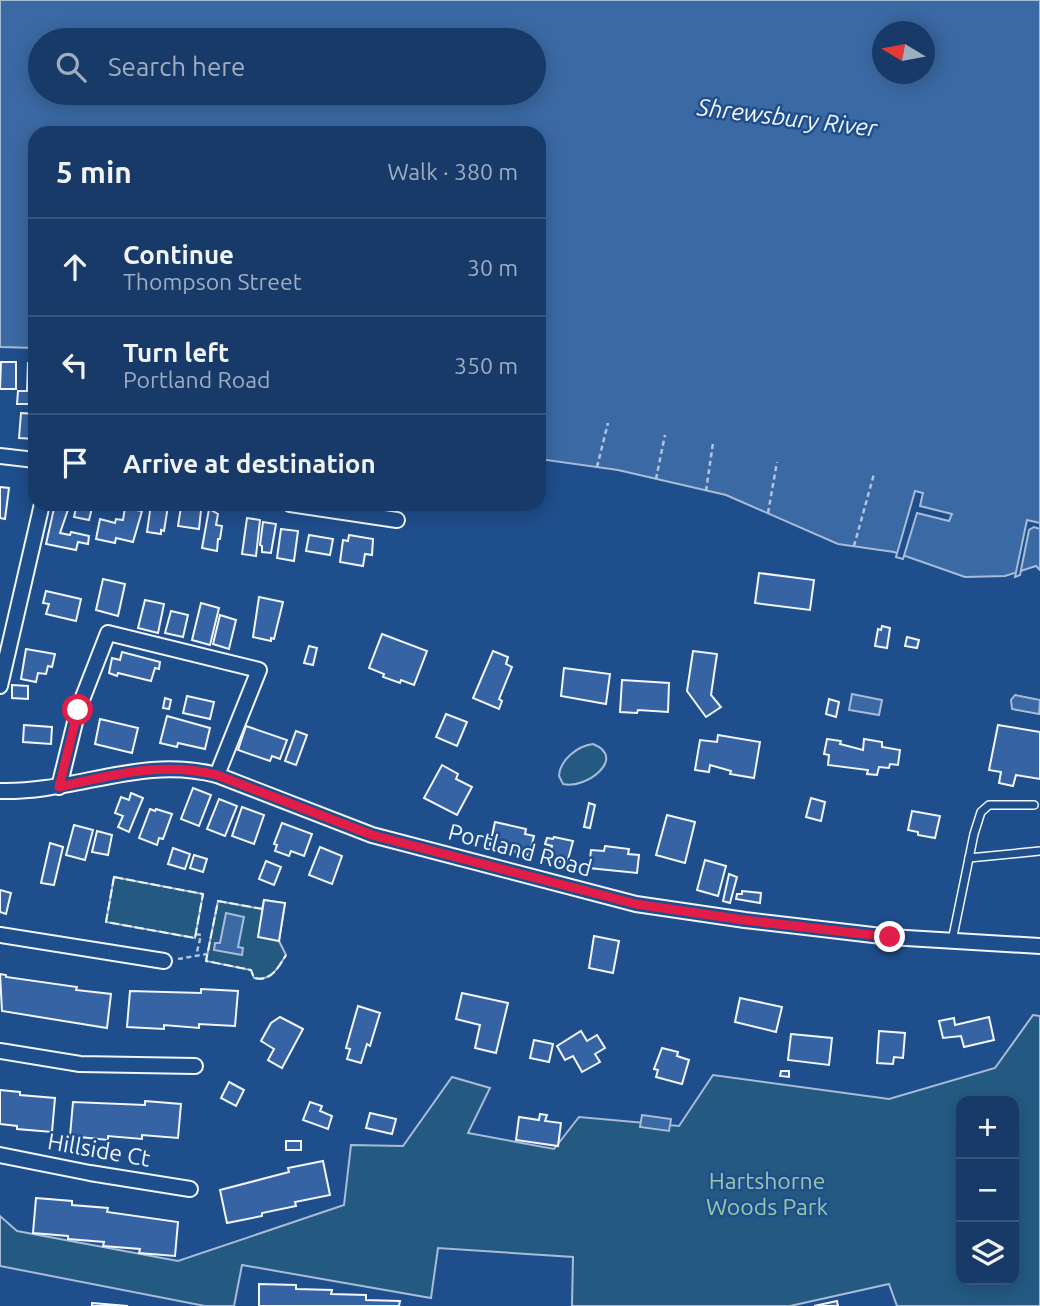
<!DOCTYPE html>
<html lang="en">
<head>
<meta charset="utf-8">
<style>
	:root { --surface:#173a69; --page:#20416f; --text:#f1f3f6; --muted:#9eadc0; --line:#36547d }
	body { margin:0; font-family:Ubuntu,sans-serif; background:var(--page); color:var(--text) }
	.controls { position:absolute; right:21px; bottom:21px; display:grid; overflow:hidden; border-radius:14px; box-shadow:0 4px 18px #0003 }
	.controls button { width:63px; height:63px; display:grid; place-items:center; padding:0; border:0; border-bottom:2px solid var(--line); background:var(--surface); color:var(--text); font:35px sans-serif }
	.compass { position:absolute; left:872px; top:21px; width:63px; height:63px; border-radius:50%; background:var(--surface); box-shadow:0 4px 18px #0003; rotate:280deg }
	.stop { position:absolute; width:21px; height:21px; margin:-16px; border:5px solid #e11d48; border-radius:50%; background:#fff }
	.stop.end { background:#e11d48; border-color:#fff; box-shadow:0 2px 7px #0008 }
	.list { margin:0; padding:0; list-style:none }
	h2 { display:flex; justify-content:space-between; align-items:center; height:91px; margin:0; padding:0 28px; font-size:30px }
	h2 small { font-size:23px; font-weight:400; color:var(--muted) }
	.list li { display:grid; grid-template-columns:46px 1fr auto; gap:21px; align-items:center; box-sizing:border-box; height:98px; padding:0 28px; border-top:2px solid var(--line) }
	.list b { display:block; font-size:26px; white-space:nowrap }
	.list p { margin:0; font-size:23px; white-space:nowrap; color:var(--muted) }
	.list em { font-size:23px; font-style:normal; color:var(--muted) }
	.icon { flex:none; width:38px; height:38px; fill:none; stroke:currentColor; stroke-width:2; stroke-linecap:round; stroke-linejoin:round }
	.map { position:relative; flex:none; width:1040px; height:1306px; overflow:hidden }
	.search { position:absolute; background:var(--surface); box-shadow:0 4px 18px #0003; left:28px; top:28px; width:518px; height:77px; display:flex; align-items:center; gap:18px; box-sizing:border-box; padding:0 24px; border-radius:38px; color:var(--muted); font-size:26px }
	.panel { position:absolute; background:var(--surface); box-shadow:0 4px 18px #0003; left:28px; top:126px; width:518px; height:385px; border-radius:21px }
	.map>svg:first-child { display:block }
	.green { fill:#245a82; stroke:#a8bbd7; stroke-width:2; fill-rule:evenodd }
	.water { fill:#3b69a3; stroke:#a8bbd7; stroke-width:2; fill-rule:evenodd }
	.pier { fill:#1f4e8c; stroke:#a8bbd7; stroke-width:2 }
	.building { fill:#3563a3; stroke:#f2f6ff; stroke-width:2 }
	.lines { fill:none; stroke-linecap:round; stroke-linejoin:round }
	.lane-casing { stroke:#f2f6ff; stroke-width:10 }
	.street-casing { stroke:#f2f6ff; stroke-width:18 }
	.path { stroke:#b3c4dc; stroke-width:2.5; stroke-dasharray:5 3.5; stroke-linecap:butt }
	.lane { stroke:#1f4e8c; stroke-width:7 }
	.street { stroke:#1f4e8c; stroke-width:14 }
	.fence { stroke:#f2f6ff; stroke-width:2; stroke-dasharray:9 3.5; stroke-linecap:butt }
	.route { stroke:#e11d48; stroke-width:9 }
	.labels { text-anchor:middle; stroke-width:5; stroke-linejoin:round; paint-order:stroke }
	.street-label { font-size:23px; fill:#f2f6ff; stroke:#1f4e8c }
	.park-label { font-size:23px; fill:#97c8a6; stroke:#1f4e8c }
	.water-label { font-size:24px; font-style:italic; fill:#f2f6ff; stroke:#1f4e8c }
</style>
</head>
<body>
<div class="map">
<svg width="1040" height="1306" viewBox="0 0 1040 1306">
	<rect width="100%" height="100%" fill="#1f4e8c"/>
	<g class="green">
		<path d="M593,744c35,14 -8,46 -30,40l-4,-8c1,-16 18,-30 34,-32z"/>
		<path d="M114,877l89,17 -8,44 -89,-16z"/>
		<path d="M264,900l21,3 -6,38 7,14c-8,13 -15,27 -32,23l-3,-8 -45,-9 12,-60 44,8z"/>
		<path d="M1033,1015l7,1v290h-143l-8,-22 -99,22h-218l1,-49 -135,-9 -7,50 -189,-33 -8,41h-29l-205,-40v-50l17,15 161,30 166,-56 7,-60 52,1 49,-69 38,11 -22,45 86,16 25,-32 100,9 34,-51 176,24 106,-31zM961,1101h53v179h-53z"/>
	</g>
	<g class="water">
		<path d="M0,0h1040v570l-4,-4 -31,10 -40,1 -71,-25 -56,-8 -112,-49 -108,-25 -79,-11v-326h-504v215l-35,-1zM883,32h42v42h-42zM40,40h494v53h-494z"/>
		<path d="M852,694l30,6 -3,15 -30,-5z"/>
		<path d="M1015,695l25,5 -1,14 -27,-5 -1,-9z"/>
		<path d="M226,913l18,4 -6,30 5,1 -1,7 -28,-5 1,-7h5z"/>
		<path d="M642,1115l29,4 -2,12 -29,-4z"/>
	</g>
	<g class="pier">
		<path d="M915,491l8,2 -3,13 32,8 -3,7 -32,-8 -14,46 -7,-2z"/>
		<path d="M1027,520l13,3v6l-6,-2 -5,3 -9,45 -5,2z"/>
	</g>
	<g class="building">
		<path d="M1,362h15v27h-16z"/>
		<path d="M28,363h7v27h-8z"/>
		<path d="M18,391h17v13h-18z"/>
		<path d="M21,413l14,1v25l-16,-1z"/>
		<path d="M0,487l9,1 -4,31 -5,-1z"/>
		<path d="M55,504h15l-10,29 10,2 1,-3 18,4 -1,8 -10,-2 -2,8 -30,-6z"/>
		<path d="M77,504h16l-4,16 -15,-3z"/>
		<path d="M151,504l17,2 -4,25 -3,-1v4l-14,-2z"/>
		<path d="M181,507l20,3 -2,19 -21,-3z"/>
		<path d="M125,508l17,3 -9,31 -17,-4 -1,5 -19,-4 4,-20 15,4 1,-4 7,1z"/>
		<path d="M209,509l9,5 -2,11 6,1 -2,13h-2l-1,12 -15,-3z"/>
		<path d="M247,518l13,2 -4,36 -14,-2z"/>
		<path d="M263,522l13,2 -5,29 -9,-1v-6l-2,-1z"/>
		<path d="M281,529l17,2 -4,30 -17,-3z"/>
		<path d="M309,535l24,4 -3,16 -24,-4z"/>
		<path d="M349,535l24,4 -1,16 -7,-1 -2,12 -23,-4 3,-22 5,1z"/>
		<path d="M759,573l55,7 -4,30 -55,-7z"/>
		<path d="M103,579l22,5 -7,32 -22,-6z"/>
		<path d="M46,591l35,8 -5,22 -30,-7 3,-10 -6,-1z"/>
		<path d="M259,597l24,5 -9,37 -3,-1v3l-18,-4z"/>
		<path d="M145,600l19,4 -6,29 -20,-5z"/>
		<path d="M201,603l18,5 -9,37 -18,-5z"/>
		<path d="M171,611l17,4 -5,22 -18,-4z"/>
		<path d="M220,615l16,5 -7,29 -16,-5z"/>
		<path d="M882,626l8,2 -3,20 -12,-2 3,-17 3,1z"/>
		<path d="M382,634l45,17 -13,34 -13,-5 -1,3 -17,-6 1,-3 -15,-6z"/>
		<path d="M907,637l12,3 -2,8 -12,-2z"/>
		<path d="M309,646l8,2 -4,17 -9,-2z"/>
		<path d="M26,649l29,5 -3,13 -4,-1 -2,8 -8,-1 -2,9 -15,-3z"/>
		<path d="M493,651l15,6 -2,7 6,3 -13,32 3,2 -3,8 -26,-11z"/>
		<path d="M693,651l24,3 -6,41 10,12 -15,10 -19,-26z"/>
		<path d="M122,652l38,10 -1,7 -4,-1 -4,13 -33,-8 -1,3 -8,-3 3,-15 8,2z"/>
		<path d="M564,668l46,6 -4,30 -45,-8z"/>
		<path d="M622,680l47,3 -1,29 -30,-2 -1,3 -17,-1z"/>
		<path d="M12,685l16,1v13l-16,-1z"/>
		<path d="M187,696l27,6 -4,17 -27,-6z"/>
		<path d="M165,698l6,2 -2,9 -6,-1z"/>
		<path d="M829,699l10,3 -3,15 -10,-3z"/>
		<path d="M446,714l21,8 -10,24 -21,-9z"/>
		<path d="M167,716l43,12 -5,21 -27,-6 -1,4 -17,-4z"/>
		<path d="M100,719l38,9 -6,25 -37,-9z"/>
		<path d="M24,725l28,2 -1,17 -28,-2z"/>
		<path d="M998,725l42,7v47l-24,-4 -3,11 -14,-3 2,-11 -12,-2z"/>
		<path d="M246,726l41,14 -7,19 -8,-3 -2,5 -32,-11z"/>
		<path d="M296,731l11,4 -11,30 -11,-4z"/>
		<path d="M718,735l42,7 -6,36 -24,-4 1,-3 -21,-6 -1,7 -14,-2 5,-30 17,2z"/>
		<path d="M827,739l14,2 -1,3 23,6 1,-11 18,3v5l18,3 -2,15 -8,-1 -1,4 -10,-1 -2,8 -10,-1 1,-4 -40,-5 1,-10 -5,-1z"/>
		<path d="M442,765l16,9 -2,5 16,8 -15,28 -33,-17z"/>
		<path d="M193,788l18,7 -12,31 -18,-7z"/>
		<path d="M131,793l12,5 -14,34 -11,-5 5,-11 -8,-3 6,-16 8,3z"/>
		<path d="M811,798l14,4 -4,19 -15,-4z"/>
		<path d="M219,799l18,7 -12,30 -18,-7z"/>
		<path d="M589,803l6,2 -5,23 -6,-1z"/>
		<path d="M242,807l22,8 -10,29 -22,-8z"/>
		<path d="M150,809l5,2 1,-2 16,5 -9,25 -4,-1 -2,7 -18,-7z"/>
		<path d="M912,811l28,5 -5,22 -17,-3v-3l-10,-2z"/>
		<path d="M667,815l28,7 -10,41 -29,-8z"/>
		<path d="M495,822l31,7 -1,5 9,2 -5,19 -39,-10z"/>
		<path d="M282,823l30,11 -8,22 -13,-5 -2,5 -14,-5 2,-6 -3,-1z"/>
		<path d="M74,825l19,5 -8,30 -19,-5z"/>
		<path d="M97,831l15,4 -4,20 -16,-3z"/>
		<path d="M554,837l19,4 -6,22 -19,-4 4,-13 -7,-2 2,-6 6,1z"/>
		<path d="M50,843l13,4 -9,38 -13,-2z"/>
		<path d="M605,846l24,3 -1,5 11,1 -2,18 -48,-5 2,-18 13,1z"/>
		<path d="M320,847l22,9 -10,28 -23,-9z"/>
		<path d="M173,848l17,6 -5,15 -17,-5z"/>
		<path d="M194,855l13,4 -4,13 -13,-4z"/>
		<path d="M705,860l21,6 -8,30 -21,-6z"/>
		<path d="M266,861l15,6 -7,18 -15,-6z"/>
		<path d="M729,874l8,3 -7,26 -7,-2z"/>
		<path d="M0,890l11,3 -5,21 -6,-2z"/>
		<path d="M742,891l19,2 -1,10 -24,-4 1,-5h5z"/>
		<path d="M264,900l21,3 -6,38 -21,-4z"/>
		<path d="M594,936l25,5 -6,32 -24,-5z"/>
		<path d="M0,974l6,1v2l71,10 -1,3 35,4 -4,34 -105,-17z"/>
		<path d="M201,989l37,2 -3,35 -36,-2v4l-35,-3v4l-37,-2 3,-36 71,2z"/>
		<path d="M462,993l46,10 -12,50 -21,-5 5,-23 -24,-6z"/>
		<path d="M740,998l42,9 -6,25 -41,-10z"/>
		<path d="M358,1006l22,7 -10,33 -3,-2 -6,19 -14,-4 3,-10 -4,-1z"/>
		<path d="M280,1017l23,12 -21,39 -14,-8 6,-11 -13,-8 10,-18z"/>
		<path d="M989,1017l5,23 -30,7 -3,-11 -18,2 -4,-17 15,-3 1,7z"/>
		<path d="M581,1031l6,10 10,-6 8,13 -10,6 5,8 -18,10 -9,-16 -8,4 -8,-14z"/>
		<path d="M879,1031l26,2 -2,25 -9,-1 -1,7 -16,-1z"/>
		<path d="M791,1034l41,4 -3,27 -41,-5z"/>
		<path d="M534,1040l19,4 -4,18 -19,-4z"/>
		<path d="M662,1048l16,4 -1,4 12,4 -7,24 -26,-7 2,-7 -4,-1z"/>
		<path d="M781,1071h8v6l-9,-1z"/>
		<path d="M229,1082l15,8 -8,16 -15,-8z"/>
		<path d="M0,1090l20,2v3l35,3 -3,34 -35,-3v-3l-17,-2z"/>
		<path d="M145,1101l36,3 -3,34 -36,-3v4l-34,-3v4l-38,-4 3,-34 72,3z"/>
		<path d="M310,1102l12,4 -2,5 12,5 -4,13 -25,-9z"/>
		<path d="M370,1113l26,6 -4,15 -26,-6z"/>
		<path d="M540,1114l7,1 -2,6 16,2 -3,23 -42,-6 3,-23 20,3z"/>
		<rect x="286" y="1141" width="15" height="9"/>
		<path d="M323,1161l7,34 -35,7 1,4 -34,7v3l-35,7 -7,-33 69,-18 -1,-4z"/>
		<path d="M36,1198l36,3v4l36,3 -1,4 71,10 -3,34 -36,-3 1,-4 -37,-3 1,-4 -36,-3v-3l-35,-3z"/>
		<path d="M259,1284l37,1v4l36,1 -1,4 35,1v5l34,1 -1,5h-140z"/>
		<path d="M837,1301l1,5h-24z"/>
		<path d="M92,1303l36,3h-36z"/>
	</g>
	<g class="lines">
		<defs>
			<g id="lane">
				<path d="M969,858l71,-7"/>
				<path d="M952,941l22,-107 7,-22 8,-7h45"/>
			</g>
			<g id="street">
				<path d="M0,456l35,4"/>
				<path d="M290,504l107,16"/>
				<path d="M0,686l42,-182"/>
				<path d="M59,787l19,-77 30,-77 151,37 -42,105"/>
				<path d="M0,791c76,2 141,-36 217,-16l155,60 264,69 109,16 145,17 150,9"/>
				<path d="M0,935l164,26"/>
				<path d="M0,1051l80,13 115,2"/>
				<path d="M0,1155l90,18 100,16"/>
			</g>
		</defs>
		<use href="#lane" class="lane-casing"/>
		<use href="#street" class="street-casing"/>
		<g class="path">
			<path d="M597,467l11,-44"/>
			<path d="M656,479l9,-44"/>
			<path d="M706,491l7,-48"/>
			<path d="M768,513l9,-51"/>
			<path d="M854,546l20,-72"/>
			<path d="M196,934l5,1 -5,21"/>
			<path d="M178,959l29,-5"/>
		</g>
		<use href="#lane" class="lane"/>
		<use href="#street" class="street"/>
		<g class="fence">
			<path d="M114,877l89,17 -8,44 -89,-16z"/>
			<path d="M263,909l-45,-8 -12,60 45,9 3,8c17,4 24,-10 32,-23"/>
		</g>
	</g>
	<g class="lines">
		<path class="route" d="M78,710l-19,77c53,-12 104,-26 158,-12l155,60 264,69 108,16 146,17"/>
	</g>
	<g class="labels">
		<g class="street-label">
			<text transform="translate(520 850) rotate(15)" y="8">Portland Road</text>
			<text transform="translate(99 1150) rotate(10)" y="8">Hillside Ct</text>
		</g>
		<g class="park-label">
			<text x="767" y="1189">Hartshorne<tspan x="767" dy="26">Woods Park</tspan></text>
		</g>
		<g class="water-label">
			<text transform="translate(787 118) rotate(7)" y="8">Shrewsbury River</text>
		</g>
	</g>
</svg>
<div class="controls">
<button>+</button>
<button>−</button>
<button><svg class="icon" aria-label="layers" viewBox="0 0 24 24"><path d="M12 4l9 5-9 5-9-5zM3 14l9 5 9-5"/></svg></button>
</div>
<svg class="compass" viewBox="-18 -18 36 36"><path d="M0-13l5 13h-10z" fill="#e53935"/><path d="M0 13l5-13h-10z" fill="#9eadc0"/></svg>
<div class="stop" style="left:78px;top:710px"></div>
<div class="stop end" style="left:890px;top:937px"></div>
<div class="search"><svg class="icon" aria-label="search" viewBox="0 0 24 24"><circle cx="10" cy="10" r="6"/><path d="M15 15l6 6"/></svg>Search here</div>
<section class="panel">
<h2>5 min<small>Walk · 380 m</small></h2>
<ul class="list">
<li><svg class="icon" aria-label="ahead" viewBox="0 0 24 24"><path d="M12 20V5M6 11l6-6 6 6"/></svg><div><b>Continue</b><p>Thompson Street</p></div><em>30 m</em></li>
<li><svg class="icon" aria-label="left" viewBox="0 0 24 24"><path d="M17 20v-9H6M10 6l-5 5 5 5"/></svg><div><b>Turn left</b><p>Portland Road</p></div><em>350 m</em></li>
<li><svg class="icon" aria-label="arrive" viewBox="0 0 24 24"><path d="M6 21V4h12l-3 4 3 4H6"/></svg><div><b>Arrive at destination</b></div></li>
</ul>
</section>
</div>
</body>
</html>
